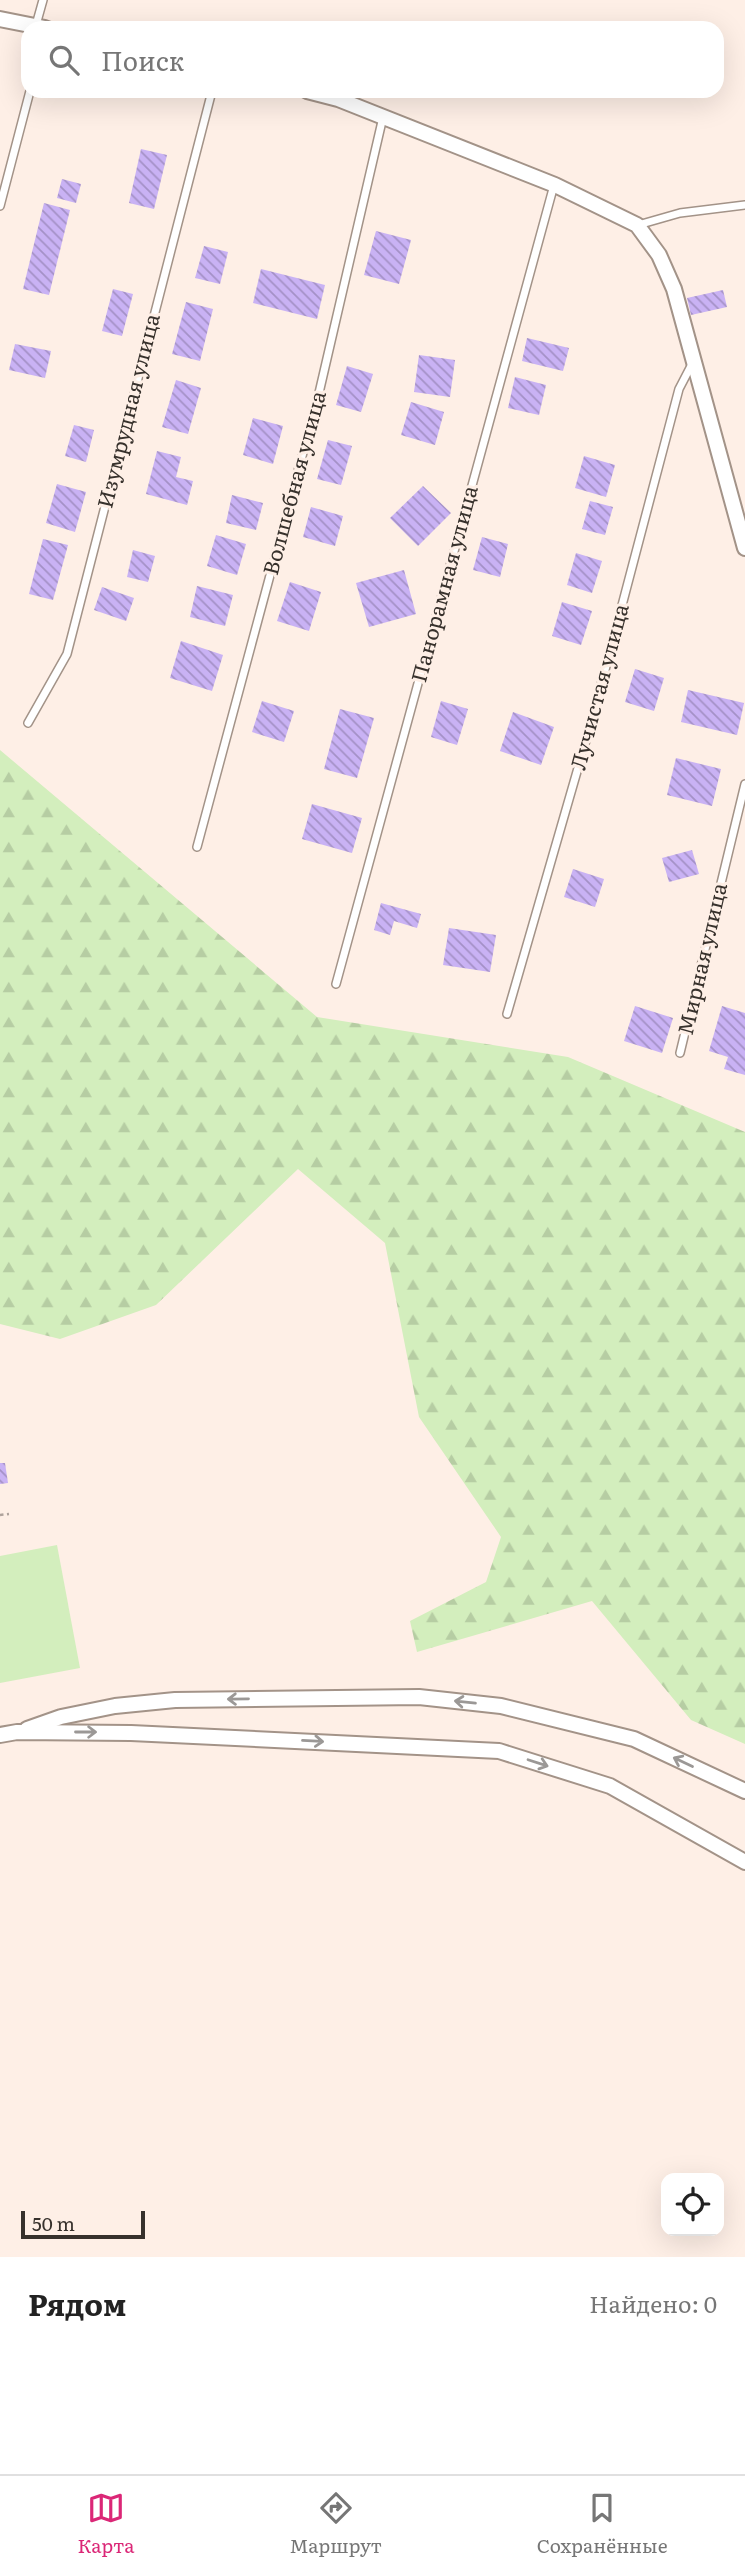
<!DOCTYPE html>
<html lang="ru">
<head>
<meta charset="utf-8">
<style>
	:root { --surface:#fff; --page:#f6f6f6; --text:#222; --muted:#767676; --line:#e0e0e0; --accent:#db2777 }
	body { margin:0; font-family:Literata,serif; background:var(--page); color:var(--text) }
	.controls { position:absolute; right:21px; bottom:21px; display:grid; overflow:hidden; border-radius:14px; box-shadow:0 7px 28px #0002 }
	.controls button { width:63px; height:63px; display:grid; place-items:center; padding:0; border:0; border-bottom:2px solid var(--line); background:var(--surface); color:var(--text); font:35px sans-serif }
	.scale { position:absolute; left:21px; bottom:18px; width:124px; box-sizing:border-box; padding-left:7px; border:4px solid #37312c; border-top:0; font-size:19px; line-height:24px; white-space:nowrap; color:#37312c; -webkit-text-stroke:5px #feefe6; paint-order:stroke }
	.list { margin:0; padding:0; list-style:none }
	h2 { display:flex; justify-content:space-between; align-items:center; height:91px; margin:0; padding:0 28px; font-size:30px }
	h2 small { font-size:23px; font-weight:400; color:var(--muted) }
	.icon { flex:none; width:38px; height:38px; fill:none; stroke:currentColor; stroke-width:2; stroke-linecap:round; stroke-linejoin:round }
	.map { position:relative; flex:none; width:745px; height:2257px; overflow:hidden }
	.search { position:absolute; background:var(--surface); box-shadow:0 7px 28px #0002; left:21px; right:21px; top:21px; height:77px; display:flex; align-items:center; gap:18px; box-sizing:border-box; padding:0 24px; border-radius:21px; color:var(--muted); font-size:26px }
	.sheet { height:217px; background:var(--surface) }
	nav { display:flex; justify-content:space-around; align-items:center; box-sizing:border-box; height:98px; border-top:2px solid var(--line); background:var(--surface); font-size:19px; color:var(--muted) }
	nav a { display:grid; justify-items:center; gap:4px }
	nav .on { color:var(--accent) }
	.map>svg:first-child { display:block }
	.forest { fill:url(#forest-firs) }
	.pitch { fill:#d3eebd }
	.building { fill:url(#building-back-hatch) }
	.lines { fill:none; stroke-linecap:round; stroke-linejoin:round }
	.service-casing { stroke:#a39388; stroke-width:10 }
	.minor-casing { stroke:#a39388; stroke-width:18 }
	.path { stroke:#afa39c; stroke-width:2.5; stroke-dasharray:3.5 3.5; stroke-linecap:butt }
	.service { stroke:#fff; stroke-width:7 }
	.minor { stroke:#fff; stroke-width:14 }
	.oneway { stroke:#9b9896 }
	.labels { text-anchor:middle; stroke-width:6; stroke-linejoin:round; paint-order:stroke }
	.street-label { font-size:21px; fill:#37312c; stroke:#feefe6 }
</style>
</head>
<body>
<div class="map">
<svg width="745" height="2257" viewBox="0 0 745 2257">
	<defs>
		<pattern id="forest-firs" width="22" height="20" patternUnits="userSpaceOnUse" patternTransform="scale(1.75)"><rect width="22" height="20" fill="#d3eebd"/><path d="M5 1l3.5 6h-7zM16 11l3.5 6h-7z" fill="#b6cda3"/></pattern>
		<pattern id="building-back-hatch" width="6" height="6" patternUnits="userSpaceOnUse" patternTransform="scale(1.75)"><rect width="6" height="6" fill="#c9b2f4"/><path d="M-1 5l2 2M0 0l6 6M5-1l2 2" fill="none" stroke="#a491c6"/></pattern>
	</defs>
	<rect width="100%" height="100%" fill="#feefe6"/>
	<path class="forest" d="M0,750l317,267 251,40 177,75v612l-54,-24 -99,-119 -175,51 -7,-31 76,-39 15,-45 -82,-120 -34,-174 -87,-74 -142,136 -96,34 -60,-15z"/>
	<path class="pitch" d="M57,1545l23,123 -80,15v-127z"/>
	<g class="building">
		<path d="M141,149l26,6 -13,54 -25,-6z"/>
		<path d="M62,179l19,5 -5,19 -19,-5z"/>
		<path d="M44,203l26,7 -21,85 -26,-6z"/>
		<path d="M376,231l35,9 -12,44 -35,-9z"/>
		<path d="M204,246l24,6 -8,32 -25,-6z"/>
		<path d="M261,269l64,16 -8,34 -64,-16z"/>
		<path d="M113,289l20,5 -11,42 -20,-5z"/>
		<path d="M723,290l4,17 -36,8 -4,-17z"/>
		<path d="M186,302l27,7 -13,52 -28,-7z"/>
		<path d="M527,338l42,10 -6,23 -41,-10z"/>
		<path d="M15,344l36,7 -6,27 -36,-8z"/>
		<path d="M419,355l36,5 -5,37 -36,-5z"/>
		<path d="M347,366l26,8 -12,38 -25,-7z"/>
		<path d="M515,377l31,8 -7,30 -31,-7z"/>
		<path d="M176,380l25,8 -13,46 -26,-7z"/>
		<path d="M411,402l33,10 -9,33 -34,-10z"/>
		<path d="M253,418l30,8 -10,38 -30,-9z"/>
		<path d="M74,425l20,5 -8,32 -21,-6z"/>
		<path d="M328,440l24,6 -11,39 -24,-6z"/>
		<path d="M157,451l24,6 -5,20 17,4 -6,24 -41,-11z"/>
		<path d="M584,456l31,9 -9,32 -31,-9z"/>
		<path d="M57,484l29,8 -11,40 -29,-9z"/>
		<path d="M423,486l28,27 -33,33 -28,-28z"/>
		<path d="M232,495l31,8 -7,27 -30,-7z"/>
		<path d="M590,501l23,6 -8,28 -23,-6z"/>
		<path d="M311,507l32,9 -8,30 -32,-9z"/>
		<path d="M216,535l30,9 -9,31 -30,-9z"/>
		<path d="M482,537l26,7 -8,33 -27,-7z"/>
		<path d="M43,539l25,6 -15,55 -24,-6z"/>
		<path d="M133,550l22,6 -7,26 -21,-5z"/>
		<path d="M576,553l26,8 -10,32 -25,-8z"/>
		<path d="M404,570l12,44 -47,13 -13,-44z"/>
		<path d="M290,582l31,10 -12,39 -32,-10z"/>
		<path d="M197,586l36,9 -8,31 -35,-9z"/>
		<path d="M102,587l32,11 -8,23 -32,-11z"/>
		<path d="M562,602l30,9 -11,34 -29,-9z"/>
		<path d="M181,641l42,14 -11,36 -42,-13z"/>
		<path d="M635,669l29,9 -10,33 -29,-9z"/>
		<path d="M688,690l56,13 -7,32 -56,-13z"/>
		<path d="M262,701l32,10 -10,31 -32,-10z"/>
		<path d="M441,701l27,8 -11,36 -26,-8z"/>
		<path d="M340,709l34,9 -17,60 -33,-9z"/>
		<path d="M513,712l41,15 -13,38 -41,-14z"/>
		<path d="M676,758l45,11 -9,37 -45,-11z"/>
		<path d="M312,804l50,14 -10,35 -50,-14z"/>
		<path d="M692,850l7,24 -30,8 -7,-24z"/>
		<path d="M573,869l31,10 -9,28 -31,-10z"/>
		<path d="M381,903l40,11 -4,14 -23,-7 -4,14 -16,-5z"/>
		<path d="M449,928l47,7 -6,37 -47,-7z"/>
		<path d="M635,1006l38,12 -11,35 -38,-12z"/>
		<path d="M722,1006l23,7v62l-21,-6 4,-12 -19,-6z"/>
		<path d="M0,1463h5l3,20 -8,1z"/>
	</g>
	<g class="lines">
		<defs>
			<g id="service">
				<path d="M36,25l7,-25"/>
				<path d="M0,206l30,-115"/>
				<path d="M638,225l42,-12 65,-8"/>
				<path d="M28,723l39,-69 145,-563"/>
				<path d="M197,847l122,-454 64,-276"/>
				<path d="M336,984l218,-799"/>
				<path d="M507,1014l84,-291 88,-334 13,-25"/>
				<path d="M680,1053l65,-269"/>
			</g>
			<g id="minor">
				<path d="M0,19l45,9"/>
				<path d="M307,91l31,8 217,86 82,40 22,30 15,34 71,259"/>
				<path d="M27,1729l34,-12 54,-11 60,-6 244,-3 82,9 133,33 111,52"/>
				<path d="M0,1735l17,-3 114,1 368,18 111,35 135,76"/>
			</g>
		</defs>
		<use href="#service" class="service-casing"/>
		<use href="#minor" class="minor-casing"/>
		<path class="path" d="M0,1515l9,-1"/>
		<use href="#service" class="service"/>
		<use href="#minor" class="minor"/>
	</g>
	<defs><path id="oneway-shaft" d="M-6 0H5M1.5-3L5.5 0L1.5 3" fill="none" stroke-width="1.6" stroke-linecap="round" stroke-linejoin="round" transform="scale(1.75)"/></defs>
	<g class="oneway">
		<use href="#oneway-shaft" transform="translate(238 1699) rotate(179)"/>
		<use href="#oneway-shaft" transform="translate(465 1702) rotate(-174)"/>
		<use href="#oneway-shaft" transform="translate(86 1732)"/>
		<use href="#oneway-shaft" transform="translate(313 1741) rotate(3)"/>
		<use href="#oneway-shaft" transform="translate(683 1762) rotate(-155)"/>
		<use href="#oneway-shaft" transform="translate(538 1763) rotate(18)"/>
	</g>
	<g class="labels">
		<g class="street-label">
			<text transform="translate(129 411) rotate(-76)" y="7">Изумрудная улица</text>
			<text transform="translate(295 483) rotate(-75)" y="7">Волшебная улица</text>
			<text transform="translate(445 584) rotate(-75)" y="7">Панорамная улица</text>
			<text transform="translate(600 687) rotate(-75)" y="7">Лучистая улица</text>
			<text transform="translate(703 959) rotate(-77)" y="7">Мирная улица</text>
		</g>
	</g>
</svg>
<div class="controls">
<button><svg class="icon" aria-label="locate" viewBox="0 0 24 24"><circle cx="12" cy="12" r="6"/><path d="M12 2v4M12 18v4M2 12h4M18 12h4"/></svg></button>
</div>
<div class="scale">50 m</div>
<div class="search"><svg class="icon" aria-label="search" viewBox="0 0 24 24"><circle cx="10" cy="10" r="6"/><path d="M15 15l6 6"/></svg>Поиск</div>
</div>
<section class="sheet">
<h2>Рядом<small>Найдено: 0</small></h2>
<ul class="list">
</ul>
</section>
<nav>
<a class="on"><svg class="icon" aria-label="map" viewBox="0 0 24 24"><path d="M3 6l6-2 6 2 6-2v14l-6 2-6-2-6 2zM9 4v14M15 6v14"/></svg>Карта</a>
<a><svg class="icon" aria-label="directions" viewBox="0 0 24 24"><path d="M12 3l9 9-9 9-9-9zM9 14v-3h6M13 9l2 2-2 2"/></svg>Маршрут</a>
<a><svg class="icon" aria-label="saved" viewBox="0 0 24 24"><path d="M7 4h10v16l-5-4-5 4z"/></svg>Сохранённые</a>
</nav>
</body>
</html>
